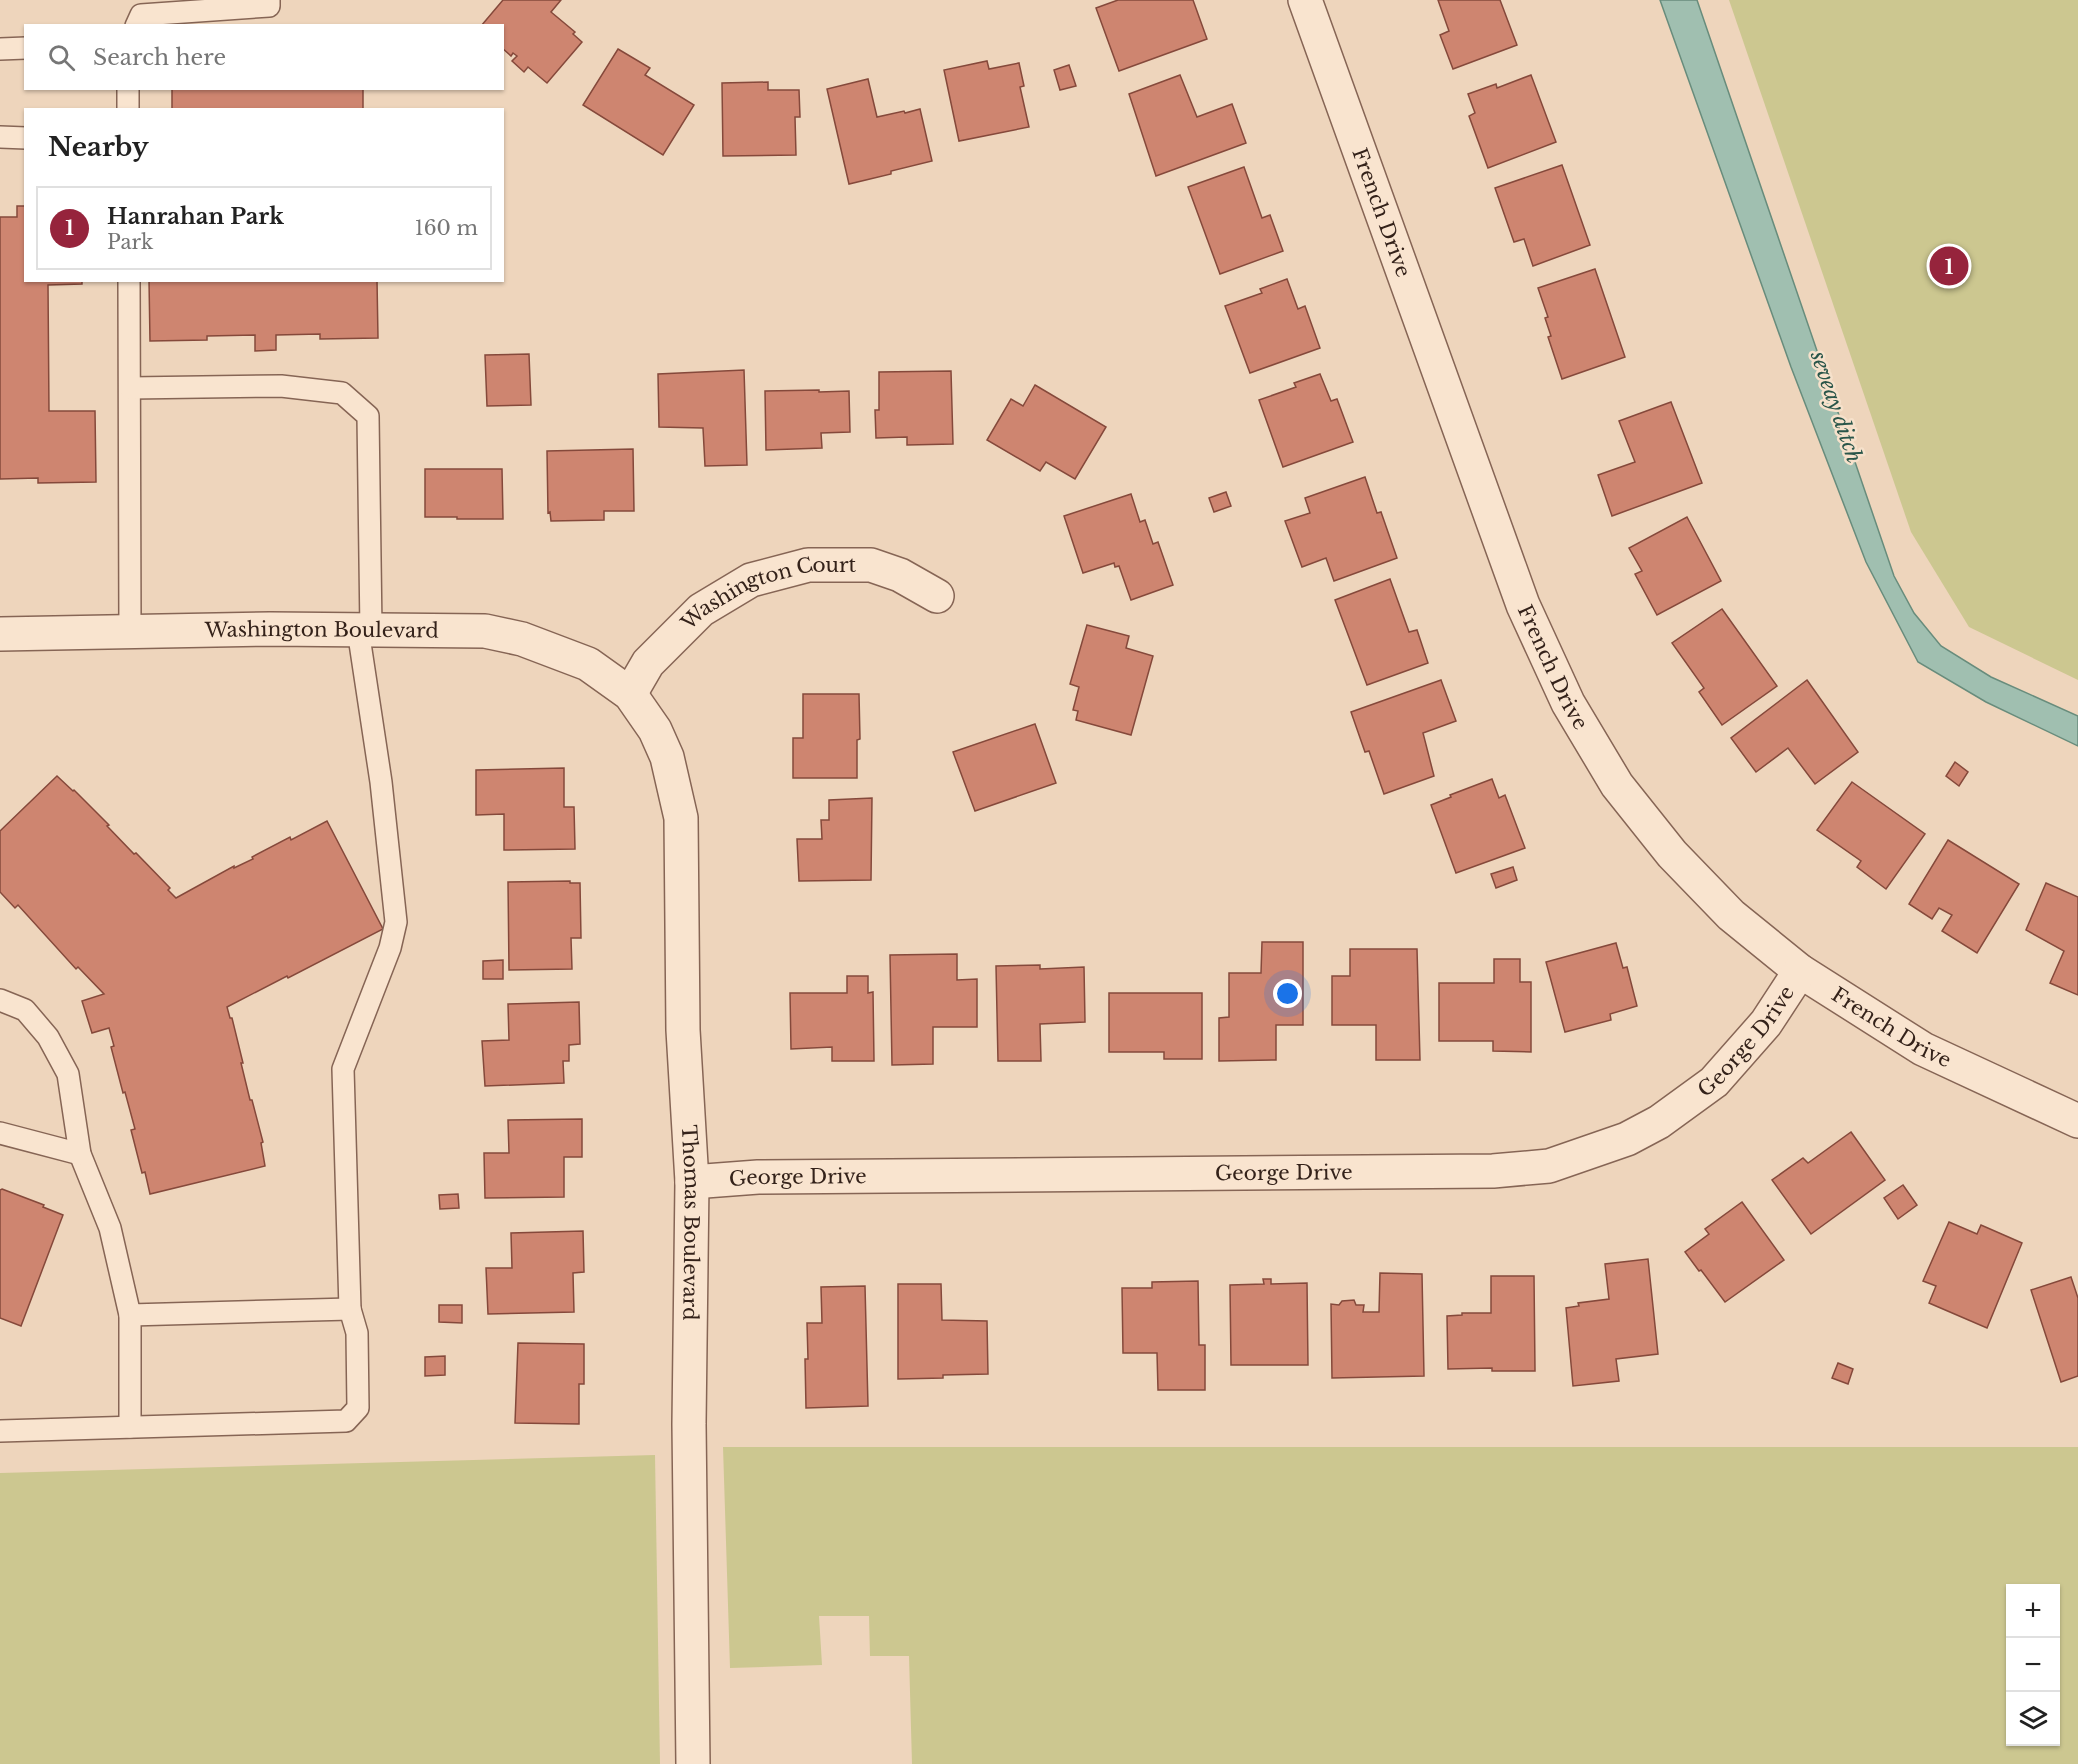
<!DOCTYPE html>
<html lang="en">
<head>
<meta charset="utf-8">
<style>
	:root { --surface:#fff; --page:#f2f2f2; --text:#222; --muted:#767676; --line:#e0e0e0; --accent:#96243c }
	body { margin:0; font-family:"Libre Baskerville",serif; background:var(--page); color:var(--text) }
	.controls { position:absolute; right:18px; bottom:18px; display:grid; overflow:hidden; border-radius:0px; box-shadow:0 2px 4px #0004 }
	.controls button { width:54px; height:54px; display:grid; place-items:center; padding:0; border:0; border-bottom:2px solid var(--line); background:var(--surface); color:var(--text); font:30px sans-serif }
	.you { position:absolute; left:1288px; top:994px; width:21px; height:21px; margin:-15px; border:4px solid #fff; border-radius:50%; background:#1a73e8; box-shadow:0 0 0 9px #1a73e833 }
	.badge { display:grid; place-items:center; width:39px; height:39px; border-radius:50%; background:var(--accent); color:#fff; font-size:20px; font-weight:700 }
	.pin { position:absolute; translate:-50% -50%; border:3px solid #fff; box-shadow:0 2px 6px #0006 }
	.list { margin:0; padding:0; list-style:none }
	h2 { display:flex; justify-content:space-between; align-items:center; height:78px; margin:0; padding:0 24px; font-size:26px }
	h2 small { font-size:20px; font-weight:400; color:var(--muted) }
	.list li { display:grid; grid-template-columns:39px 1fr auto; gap:18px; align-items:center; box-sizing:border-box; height:84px; margin:0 12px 12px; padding:0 12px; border:2px solid var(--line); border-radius:0px }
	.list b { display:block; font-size:22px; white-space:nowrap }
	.list p { margin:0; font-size:20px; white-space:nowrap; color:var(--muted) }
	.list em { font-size:20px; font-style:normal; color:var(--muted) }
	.icon { flex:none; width:33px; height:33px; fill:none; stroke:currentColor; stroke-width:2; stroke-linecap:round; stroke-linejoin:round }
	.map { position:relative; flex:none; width:2078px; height:1764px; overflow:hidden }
	.search { position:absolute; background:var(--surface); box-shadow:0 2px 4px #0004; left:24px; top:24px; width:480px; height:66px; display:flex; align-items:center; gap:15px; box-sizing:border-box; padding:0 21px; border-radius:0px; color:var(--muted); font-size:22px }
	.panel { position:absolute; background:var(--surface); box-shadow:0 2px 4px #0004; left:24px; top:108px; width:480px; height:174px; border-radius:0px }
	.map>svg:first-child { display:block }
	.green { fill:#ccc790; fill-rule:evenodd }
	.water { fill:#a0bfb0; stroke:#688c7c; stroke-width:1.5 }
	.building { fill:#ce8570; stroke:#85493b; stroke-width:1.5 }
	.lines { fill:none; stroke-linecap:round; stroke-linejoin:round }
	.service-casing { stroke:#866555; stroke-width:24 }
	.minor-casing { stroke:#866555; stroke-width:36 }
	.service { stroke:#f9e4cf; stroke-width:21 }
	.minor { stroke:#f9e4cf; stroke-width:33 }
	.labels { text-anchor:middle; stroke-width:5; stroke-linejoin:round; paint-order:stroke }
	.street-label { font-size:20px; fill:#34221a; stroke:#f6e1cb }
	.water-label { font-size:21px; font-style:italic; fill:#295549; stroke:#f6e1cb }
</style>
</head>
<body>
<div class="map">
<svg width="2078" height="1764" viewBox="0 0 2078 1764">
	<rect width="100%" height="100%" fill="#eed5bc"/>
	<g class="green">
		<path d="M1729,0h349v680l-109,-53 -58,-95z"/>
		<path d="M723,1447h1355v317h-1166l-3,-108h-39l-1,-40h-50l3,49 -92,3zM2056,1588v154h-46v-154z"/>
		<path d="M655,1455l5,309h-660v-291z"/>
	</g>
	<path class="water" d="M1660,0h37l197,576 20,37 27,33 50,31 87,39v30l-92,-44 -68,-40 -52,-100 -75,-195z"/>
	<g class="building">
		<path d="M503,0h58l-10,12 24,20 -2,2 9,8 -35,41 -19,-16 -4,5 -12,-11 5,-5 -4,-3 -2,3 -9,-8v-22h-21z"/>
		<path d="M1118,0h75l14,39 -88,32 -23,-63z"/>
		<path d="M1438,0h62l17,45 -64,24 -13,-34 9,-4z"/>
		<path d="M618,49l32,19 -5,7 49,30 -31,50 -80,-50z"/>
		<path d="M987,61l2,8 30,-6 5,23 -4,1 9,40 -70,14 -15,-71z"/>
		<path d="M1069,65l7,21 -16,4 -6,-20z"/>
		<path d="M1180,75l17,42 35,-13 14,39 -90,33 -27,-82z"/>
		<path d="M1531,75l25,67 -68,26 -19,-52 6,-3 -7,-19 28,-10 1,4z"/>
		<path d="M868,79l9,38 27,-6 1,2 15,-4 12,52 -41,10v3l-42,10 -22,-95z"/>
		<path d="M768,82v8h31l1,27h-5l1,38 -73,1 -1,-73z"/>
		<rect x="172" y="88" width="191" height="22"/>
		<path d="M1562,165l28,80 -57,21 -9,-27 -10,3 -19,-54z"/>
		<path d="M1244,167l18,51 8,-3 13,36 -63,23 -32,-87z"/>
		<path d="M17,206h9v74h56v4l-34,1 1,126h46l1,71 -58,1v-5l-38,1v-262h17z"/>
		<path d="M1595,269l30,88 -63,22 -14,-42 3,-1 -6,-18 3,-1 -10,-29z"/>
		<path d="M1287,279l11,30 7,-3 15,42 -70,25 -25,-67 37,-13 -2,-4z"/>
		<path d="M149,280h228l1,58 -58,1v-5l-44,1v15l-21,1v-16l-48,1v4l-57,1z"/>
		<path d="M529,354l2,51 -44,1 -2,-51z"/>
		<path d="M744,370l3,95 -42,1 -2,-38 -44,-1 -1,-53z"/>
		<path d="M951,371l2,73 -46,1v-8l-31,1 -1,-28h4v-38z"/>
		<path d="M1320,374l11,27 6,-2 16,43 -70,25 -24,-67 37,-13 -2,-4z"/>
		<path d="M1035,385l71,42 -31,52 -29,-17 -6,9 -53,-31 24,-41 12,7z"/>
		<path d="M819,390v2l30,-1 1,41 -29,1 1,15 -56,2 -1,-59z"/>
		<path d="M1671,402l31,81 -90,33 -14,-41 37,-13 -16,-41z"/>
		<path d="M633,449l1,62h-30v9l-53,1 -1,-9 -2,1 -1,-62z"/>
		<path d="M425,469h77l1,50h-46v-2h-32z"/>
		<path d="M1365,477l12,36 4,-1 16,46 -63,23 -8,-23 -24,9 -17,-46 25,-8 -5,-15z"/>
		<path d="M1226,492l5,14 -17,6 -5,-14z"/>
		<path d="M1131,494l9,28 5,-2 8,24 5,-2 15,43 -42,15 -12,-34 -4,1 -1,-4 -31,10 -19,-57z"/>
		<path d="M1687,517l34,64 -64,34 -22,-41 7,-3 -13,-23z"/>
		<path d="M1390,579l19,53 8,-2 11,33 -61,22 -32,-85z"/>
		<path d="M1722,609l55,77 -55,39 -23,-33 5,-4 -32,-45z"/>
		<path d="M1087,625l42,11 -3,12 27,8 -22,79 -55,-15 2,-9 -5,-1 6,-23 -9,-3z"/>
		<path d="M1441,680l15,41 -33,12 11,43 -50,18 -15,-43 -4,1 -14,-40z"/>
		<path d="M1807,680l51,72 -43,32 -27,-36 -32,24 -25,-34z"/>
		<path d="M803,694h56l1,45 -3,1v38h-64v-40h10z"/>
		<path d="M1035,724l21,59 -81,28 -22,-59z"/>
		<path d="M1955,762l13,10 -9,14 -13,-10z"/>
		<path d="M564,768v39h10l1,42 -71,1v-36l-28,1v-45z"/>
		<path d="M57,776l16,15 1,-1 35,35 -2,1 27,28 2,-1 34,35 -2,2 8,8 58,-32v2l19,-9 -1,-2 38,-20 1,3 36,-19 56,108 -95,49 -1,-2 -60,31 3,11h2l11,45h-2l9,37h2l11,42 -2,1 4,23 -115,28 -5,-22 -3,1 -11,-43 4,-1 -10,-37 -2,1 -12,-46 3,-1 -5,-18 -17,5 -10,-32 22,-7 -26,-27 -2,2 -58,-64 -3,3 -15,-16v-61z"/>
		<path d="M1492,779l7,19 6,-3 20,53 -69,25 -25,-68 20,-8 -1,-2z"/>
		<path d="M1852,782l73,52 -39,55 -29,-22 4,-6 -44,-31z"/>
		<path d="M872,798l-1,82 -72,1 -2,-42h25l-1,-19h8v-20z"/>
		<path d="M1948,840l71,44 -42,69 -35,-22 10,-16 -13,-7 -7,11 -23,-15z"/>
		<path d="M1513,867l4,13 -21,8 -5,-14z"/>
		<path d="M570,881v2h10l1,55h-10l1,31 -63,1 -1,-88z"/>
		<path d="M2046,883l32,14v98l-28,-12 14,-32 -38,-21z"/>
		<path d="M1262,942h41v83h-27v35l-57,1v-43l10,-1v-44h32z"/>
		<path d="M1616,943l7,25 4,-1 10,39 -27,8 1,6 -46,12 -19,-70z"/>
		<path d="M1350,949h67l3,111h-44v-35h-44v-49h18z"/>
		<path d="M957,954v26l20,-1v48h-44v37l-41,1 -2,-110z"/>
		<path d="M1494,959h26v23h11v70l-38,-1v-10h-54v-58h55z"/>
		<path d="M503,960v19h-20v-18z"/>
		<path d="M1040,965v4l44,-2 1,55 -45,2 1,37h-43l-2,-95z"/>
		<path d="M847,976h21v17l5,-1 1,69h-42v-14l-41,2 -1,-56h57z"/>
		<path d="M1109,993h93v66h-38v-7h-55z"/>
		<path d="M579,1002l1,42 -11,1v16h-6l1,22 -79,3 -3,-45 27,-1 -1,-36z"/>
		<path d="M582,1119v38h-18v40l-79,1 -1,-45h25l-1,-33z"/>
		<path d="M1851,1132l34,48 -74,54 -39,-54 31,-22 5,5z"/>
		<path d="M1903,1185l14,20 -19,14 -14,-21z"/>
		<path d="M2,1189l42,16 -1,2 20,8 -42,111 -21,-8v-128z"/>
		<path d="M458,1194l1,14 -19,1 -1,-14z"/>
		<path d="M1742,1202l42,58 -59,42 -24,-32 -2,1 -14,-19 24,-18 -4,-5z"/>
		<path d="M1949,1222l28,12 4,-9 41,18 -35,85 -58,-25 7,-17 -13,-5z"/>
		<path d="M583,1231l1,41 -11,1 1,39 -86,2 -2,-46h26l-1,-35z"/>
		<path d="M1648,1259l10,95 -42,5 3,22 -46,5 -7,-78 13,-2 -1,-3 31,-4 -4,-35z"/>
		<path d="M1380,1273l42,1 2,102 -92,2 -1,-74 8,1 3,-4 12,-1 2,5h8l-1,7h16z"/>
		<path d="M1491,1276h43l1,95h-43v-3l-44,1 -1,-53 15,-1v-2h29z"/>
		<path d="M2071,1277l7,21v78l-17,6 -30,-92z"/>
		<path d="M1263,1279h8v5l36,-1 1,82h-77l-1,-80 34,-1z"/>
		<path d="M1198,1281l1,64h6v45h-47l-1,-37h-34l-1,-65h30v-6z"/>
		<path d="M898,1284h43l1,36 45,1 1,53 -45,1v3l-45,1z"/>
		<path d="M865,1286l3,120 -62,2 -1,-49h3l-1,-36h15l-1,-36z"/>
		<path d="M439,1305h23v18l-23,-1z"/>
		<path d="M518,1343l66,1v40h-5v40l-64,-1z"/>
		<path d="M445,1356v19l-20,1v-19z"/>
		<path d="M1838,1363l15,6 -5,15 -16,-6z"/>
	</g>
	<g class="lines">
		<defs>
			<g id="service">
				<path d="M136,26l5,-11 128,-9v-6"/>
				<path d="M0,49l26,-1"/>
				<path d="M128,88v22"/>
				<path d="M0,137l26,1"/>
				<path d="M129,280l1,352"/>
				<path d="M130,388l151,-2 61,7 26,23 3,214"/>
				<path d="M0,1000l25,10 23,27 20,37 12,80 30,74 20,87 220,-6 7,24 1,75 -12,13 -346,10"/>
				<path d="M0,1133l80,21"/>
				<path d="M350,1309l-7,-240 47,-121 6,-26 -15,-140 -23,-152"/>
				<path d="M130,1427v-112"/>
			</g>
			<g id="minor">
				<path id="s1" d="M1305,0l218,605 45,98 49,82 55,69 59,61 69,56 123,78 155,72"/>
				<path id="s2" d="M0,634l270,-5 215,2 37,8 66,25 42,30 25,36 12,27 14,61 2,212 9,152 -3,242 4,340"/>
				<path id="s3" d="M630,694l18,-31 53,-53 50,-30 57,-15h63l29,10 37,21"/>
				<path id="s4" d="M692,1182l66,-5 735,-6 56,-5 78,-27 32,-17 55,-40 52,-59 34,-52"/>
			</g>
		</defs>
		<use href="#service" class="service-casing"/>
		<use href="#minor" class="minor-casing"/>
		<use href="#service" class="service"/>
		<use href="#minor" class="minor"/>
	</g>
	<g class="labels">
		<g class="street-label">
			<text dy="7" stroke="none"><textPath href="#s1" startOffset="226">French Drive</textPath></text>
			<text dy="7" stroke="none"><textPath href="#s3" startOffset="182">Washington Court</textPath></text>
			<text dy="7" stroke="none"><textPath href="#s2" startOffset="322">Washington Boulevard</textPath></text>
			<text dy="7" stroke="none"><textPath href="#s1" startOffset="712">French Drive</textPath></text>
			<text dy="7" stroke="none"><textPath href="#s1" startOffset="1216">French Drive</textPath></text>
			<text dy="7" stroke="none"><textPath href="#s4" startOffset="1096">George Drive</textPath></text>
			<text dy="7" stroke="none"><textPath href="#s4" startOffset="592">George Drive</textPath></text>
			<text dy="7" stroke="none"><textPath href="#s4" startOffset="106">George Drive</textPath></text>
			<text dy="7" stroke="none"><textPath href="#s2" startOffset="1186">Thomas Boulevard</textPath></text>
		</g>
		<g class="water-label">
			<text transform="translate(1836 407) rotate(71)" y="7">seveay ditch</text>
		</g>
	</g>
</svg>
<div class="controls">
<button>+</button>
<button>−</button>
<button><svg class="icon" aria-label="layers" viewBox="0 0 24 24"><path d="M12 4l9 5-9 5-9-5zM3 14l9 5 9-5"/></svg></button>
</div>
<div class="you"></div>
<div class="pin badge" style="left:1949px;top:266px">1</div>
<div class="search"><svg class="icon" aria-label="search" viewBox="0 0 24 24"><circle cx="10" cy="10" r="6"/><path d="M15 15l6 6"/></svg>Search here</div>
<section class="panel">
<h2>Nearby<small></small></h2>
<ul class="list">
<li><span class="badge">1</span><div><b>Hanrahan Park</b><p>Park</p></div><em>160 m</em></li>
</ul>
</section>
</div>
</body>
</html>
